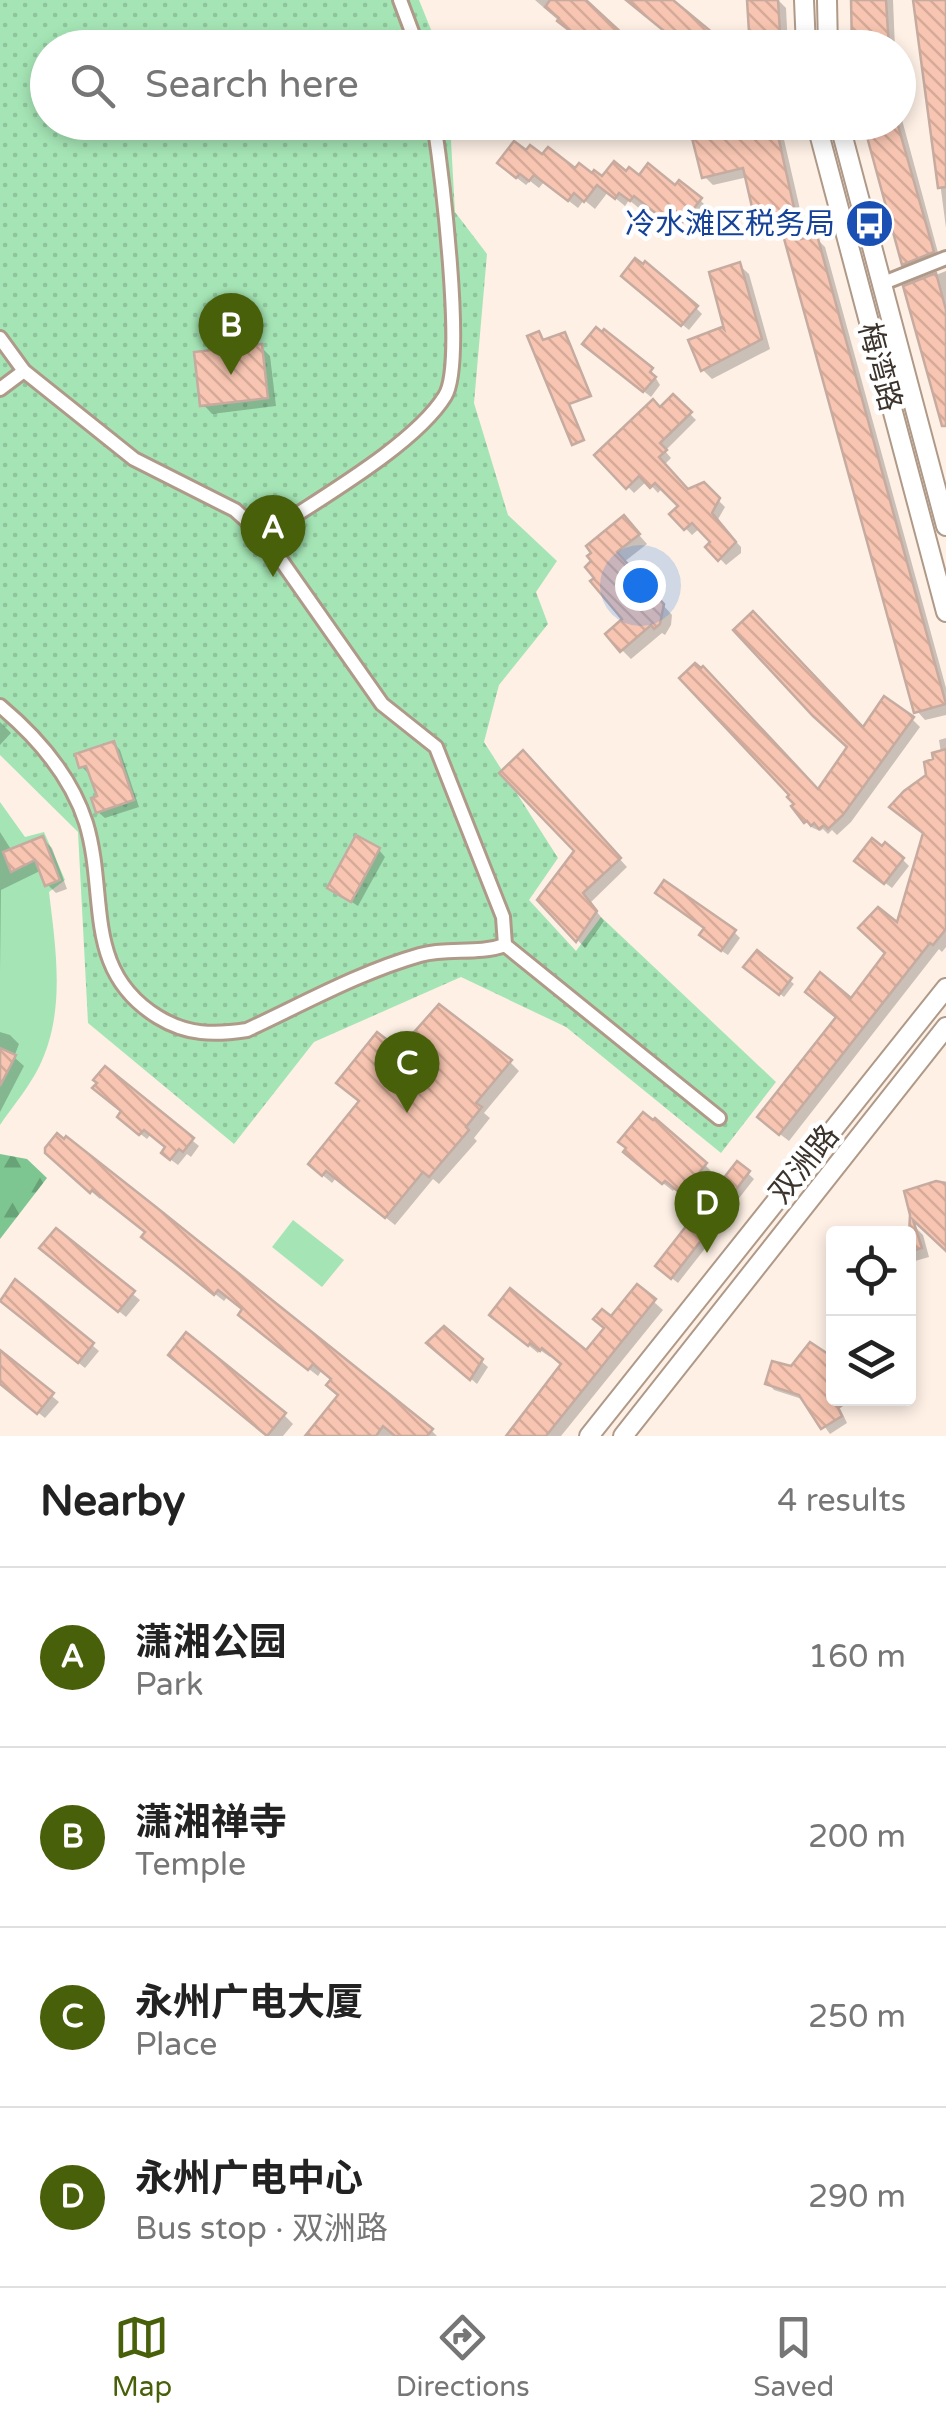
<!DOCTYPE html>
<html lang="en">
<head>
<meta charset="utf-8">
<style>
	:root { --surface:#fff; --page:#f2f2f2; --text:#222; --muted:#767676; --line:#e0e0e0; --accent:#49600a }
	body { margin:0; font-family:"Varela Round","Noto Sans SC",sans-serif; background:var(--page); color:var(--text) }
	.controls { position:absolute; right:30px; bottom:30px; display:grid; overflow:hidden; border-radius:10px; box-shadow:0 5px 15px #0003 }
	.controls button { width:90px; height:90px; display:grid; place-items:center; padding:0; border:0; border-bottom:2px solid var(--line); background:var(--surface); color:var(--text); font:50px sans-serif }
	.you { position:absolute; left:640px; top:585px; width:35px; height:35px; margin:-25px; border:8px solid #fff; border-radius:50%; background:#1a73e8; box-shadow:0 0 0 15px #1a73e833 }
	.badge { display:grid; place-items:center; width:65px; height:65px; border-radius:50%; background:var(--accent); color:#fff; font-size:32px; font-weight:700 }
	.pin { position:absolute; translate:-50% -82px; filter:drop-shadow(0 2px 5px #0008) }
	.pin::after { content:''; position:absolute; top:52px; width:35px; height:30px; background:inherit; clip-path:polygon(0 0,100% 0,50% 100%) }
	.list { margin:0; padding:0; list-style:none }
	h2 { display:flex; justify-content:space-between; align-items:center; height:130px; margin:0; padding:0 40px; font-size:42px }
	h2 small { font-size:32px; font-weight:400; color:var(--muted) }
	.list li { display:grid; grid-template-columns:65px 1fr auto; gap:30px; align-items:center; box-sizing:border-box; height:180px; padding:0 40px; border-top:2px solid var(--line) }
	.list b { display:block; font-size:38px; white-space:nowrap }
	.list p { margin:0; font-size:32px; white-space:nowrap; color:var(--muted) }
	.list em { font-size:32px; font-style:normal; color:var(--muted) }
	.icon { flex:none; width:55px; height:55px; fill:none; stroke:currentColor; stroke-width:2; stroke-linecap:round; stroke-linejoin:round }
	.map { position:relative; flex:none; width:946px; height:1436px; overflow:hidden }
	.search { position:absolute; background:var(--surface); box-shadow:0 5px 15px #0003; left:30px; right:30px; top:30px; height:110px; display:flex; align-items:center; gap:25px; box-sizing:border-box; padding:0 35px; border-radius:55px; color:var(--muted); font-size:38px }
	.sheet { height:850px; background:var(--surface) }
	nav { display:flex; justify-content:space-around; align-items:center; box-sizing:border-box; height:140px; border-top:2px solid var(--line); background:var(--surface); font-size:28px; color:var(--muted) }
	nav a { display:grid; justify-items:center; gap:5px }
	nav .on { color:var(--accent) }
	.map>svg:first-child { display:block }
	.forest { fill:url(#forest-firs) }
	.park { fill:url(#park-dots) }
	.pitch { fill:#a5e5b5 }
	.shadow { fill:#0003 }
	.building { fill:url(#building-back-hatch); stroke:#c6aba0; stroke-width:2.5 }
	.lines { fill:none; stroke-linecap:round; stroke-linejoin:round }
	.street-casing { stroke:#af9a89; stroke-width:18 }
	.secondary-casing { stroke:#af9a89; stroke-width:22 }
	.street { stroke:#fff; stroke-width:12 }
	.secondary { stroke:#fff; stroke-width:18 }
	.labels { text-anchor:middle; stroke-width:9; stroke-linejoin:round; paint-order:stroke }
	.transit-label { font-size:30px; fill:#164399; stroke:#fff; text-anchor:end }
	.street-label { font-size:30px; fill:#3c342c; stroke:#fff }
</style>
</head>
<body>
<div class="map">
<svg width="946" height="1436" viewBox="0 0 946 1436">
	<defs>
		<pattern id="forest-firs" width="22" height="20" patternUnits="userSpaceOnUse" patternTransform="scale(2.5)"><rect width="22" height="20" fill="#7ec691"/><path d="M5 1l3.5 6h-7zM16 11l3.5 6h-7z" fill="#68a277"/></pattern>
		<pattern id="park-dots" width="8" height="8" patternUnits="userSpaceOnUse" patternTransform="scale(2.5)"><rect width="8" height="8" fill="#a5e5b5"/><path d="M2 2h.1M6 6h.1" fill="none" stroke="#8fc59c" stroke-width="1.8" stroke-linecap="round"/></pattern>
		<pattern id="building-back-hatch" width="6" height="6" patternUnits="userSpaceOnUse" patternTransform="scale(2.5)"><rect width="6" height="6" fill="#f7c5b1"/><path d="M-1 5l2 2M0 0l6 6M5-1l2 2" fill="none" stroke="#d5aa98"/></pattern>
	</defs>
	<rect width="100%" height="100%" fill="#fef0e5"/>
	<path class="forest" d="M0,1154l27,5 20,19 -47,61z"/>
	<path class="park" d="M0,0h419l19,47 -390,1v74l402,1 5,89 32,42 -13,149 34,112 49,46 -21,31 12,32 -49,61 -15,57 74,116 -29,42 47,51 25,-34 175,165 -55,71 -155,-126 -105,-50 -147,65 -80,102 -146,-121 -10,-191 -78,-77z"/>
	<g class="pitch">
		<path d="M0,802l25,35 19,-5 21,48 -16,12c7,59 17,120 -10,175 -10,20 -26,39 -39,58z"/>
		<path d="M293,1220l51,40 -22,27 -50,-40z"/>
	</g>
	<g class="shadow">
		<path d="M535,0h46l54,48h-45z"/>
		<path d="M778,0l8,8 2,40h-36z"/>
		<path d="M853,0h40l2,48h-41z"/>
		<path d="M916,0h30v228z"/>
		<path d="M898,105l42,155 -28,11 -8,-7 -39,-142h33z"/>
		<path d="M690,122h90l27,118 9,-2 9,9 121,441v27l-21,5 -8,-9 -132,-478 -17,3 -9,-8 -11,-51 -35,8 -9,-9z"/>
		<path d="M526,154l76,25 24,-5 49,15 25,11 9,9 -16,20 -14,-11 -6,8 -29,-23 -4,6 -11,-9 -4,6 -17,-14 -13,17 -11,-9 -6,8 -34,-26 -5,6 -9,-7 -4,4 -17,-13z"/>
		<path d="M739,265l10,9 21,75 -58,30 -9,-9 -12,-29 38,-5z"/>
		<path d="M946,271v154l-40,-138z"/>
		<path d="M630,282l66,26 6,6 -13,16z"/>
		<path d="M261,347l9,9 6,50 -64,8 -9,-10z"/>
		<path d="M592,350l59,20 9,15 -9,12z"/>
		<path d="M673,397l23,23 -31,31 6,7 -7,7 24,27 15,-7 22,22 -8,14 24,26v6l-15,12 -17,-18 4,-5 -13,-14 -8,7 -20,-21 9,-8 -18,-19 -5,6 -11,-12 -13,12 -37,-38z"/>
		<path d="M632,527l15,17 -23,18 48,53 -1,10 -6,10 -3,-2 -31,26 -9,-9 4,-31 -32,-38z"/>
		<path d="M912,719l8,8 -69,95 -14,13 -5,-5 -4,4 -5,-5 -3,2 -7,-3 -7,-7 12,-29 45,-61z"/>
		<path d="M0,722l11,11 -11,12z"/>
		<path d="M946,738v209l-4,5 -3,-3 -150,192 -21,-16 83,-124 37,-47 37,-120 4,-58 12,-23 -2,-13z"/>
		<path d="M114,743l6,7 19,57 -34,11 -7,-6 2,-15 -9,-25 -3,1 -7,-7z"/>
		<path d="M531,761l96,106 -37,36 14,18 -19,27 -45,-48 37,-49z"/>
		<path d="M0,832l12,19 31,-12 9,9 15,41 -11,4 -9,-9 -5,-14 -41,20 -1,82z"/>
		<path d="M379,850l6,7 -27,49 -28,-18z"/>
		<path d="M902,859l7,7 -17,22 -28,-21z"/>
		<path d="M734,932l6,6 -12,17 -20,-13z"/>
		<path d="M757,953l37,31 -10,13 -34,-27z"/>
		<path d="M0,1032l10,3 9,9 -5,13 10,9 -24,46z"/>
		<path d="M399,1052l111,10 9,9 -35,42 6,5 -16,20 3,3 -38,43 -6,-5 -38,46 -59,-47 -4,5 -12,-10z"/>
		<path d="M105,1070l94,76 -8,11 -4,-3 -9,11 -8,-6 -2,-11 -17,-14 -4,5 -21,-16 -2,-11 -24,-29z"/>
		<path d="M635,1161l70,4 9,9 -19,23 -2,-3 -4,5 -14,-11 -2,3z"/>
		<path d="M57,1162l374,268 6,6h-129l33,-41 -7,-15 -12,-10 -4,6 -39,-30 -35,-36 -16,-14 -4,5 -71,-56 -6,-12 -45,-37 -2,3z"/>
		<path d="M738,1164l16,15 -18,23 3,3 -61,78 -14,-11z"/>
		<path d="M913,1225l10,10 6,22 -21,6v-29h-15l1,-3z"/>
		<path d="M56,1231l84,69 -14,17 -77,-63z"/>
		<path d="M638,1288l25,22 -102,126h-52l55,-70 -12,-11 -2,2 -10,-7 -2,3 -37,-30 85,30z"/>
		<path d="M8,1306l84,39 7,6 -14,17z"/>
		<path d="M436,1349l45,12 7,6 -11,17z"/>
		<path d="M0,1353l59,49 -14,16 -45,-36z"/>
		<path d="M834,1362v36h8l-4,6 9,19 -17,11 -25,-34 -31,-10 -6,-7 24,-15z"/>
		<path d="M180,1363l104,52 9,9 -10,12h-14z"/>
	</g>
	<g class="building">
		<path d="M550,0h36l52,48h-46l-35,-27 2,-3 -14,-11z"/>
		<path d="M626,0h47l58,48h-46z"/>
		<path d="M747,0h31l3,48h-31z"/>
		<path d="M851,0h35l3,48h-37z"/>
		<path d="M913,0h33v187l-8,1z"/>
		<path d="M688,122h87l26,117 16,-4 129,469 -32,9 -134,-489 -23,5 -14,-61 -41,10z"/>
		<path d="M863,122h34l37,130 -32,13z"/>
		<path d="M514,141l12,9 4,-5 12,9 6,-7 27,21 4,-5 13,10 2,-3 8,6 12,-15 12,10 3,-4 10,8 9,-12 27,22 4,-5 23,18 -19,24 -14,-11 -6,8 -29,-23 -4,5 -11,-8 -4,6 -18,-14 -13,17 -10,-9 -6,8 -34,-26 -5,6 -9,-7 -4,4 -19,-15z"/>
		<path d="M635,258l8,6 2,-3 53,45 -17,20 -60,-50z"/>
		<path d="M740,262l22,77 -61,32 -13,-31 34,-13 2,2 -15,-57z"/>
		<path d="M936,273l10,37v116h-4l-39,-140z"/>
		<path d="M596,327l6,5 2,-3 49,39 -3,4 6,5 -13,15 -61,-48z"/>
		<path d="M539,331l4,9 22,-8 26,64 -22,8 15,36 -12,5 -45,-109z"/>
		<path d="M262,344l6,54 -68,8 -6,-54z"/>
		<path d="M673,394l19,18 -32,31 7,7 -8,7 29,32 16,-7 16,16 -8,15 24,29 -18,19 -13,-14 5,-5 -18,-19 -8,7 -15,-16 9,-8 -23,-23 -5,5 -11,-12 -13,13 -32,-34 59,-56 7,8z"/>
		<path d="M624,515l16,19 -23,18 47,52 -4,20 -6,5 -3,-4 -31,27 -15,-18 17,-15 -32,-38 4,-3 -9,-11 6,-6 -4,-5 4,-3 -5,-7z"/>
		<path d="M753,611l110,116 21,-31 30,21 -71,98 -15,14 -4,-4 -5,4 -5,-6 -3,3 -4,-5 -3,2 -13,-17 3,-2 -7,-7 2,-2 -110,-117 16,-15 6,5 2,-2 115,123 29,-42 -34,-31 -80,-86z"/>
		<path d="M114,741l20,59 -38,13 -5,-15 6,-2 -11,-30 -7,2 -4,-14z"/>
		<path d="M946,749v180l-13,16 -3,-2 -151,192 -22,-18 79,-100 -31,-25 15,-20 31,26 34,-45 -27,-25 20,-21 19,15 26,-89 -34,-26 15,-16 22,-16 -2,-13 9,-3 -1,-6z"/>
		<path d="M523,750l98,108 -38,35 14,18 -21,31 -39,-42 37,-49 -75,-78z"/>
		<path d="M356,835l24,13 -29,54 -24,-14z"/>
		<path d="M43,836l17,44 -15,6 -10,-26 -24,12 -8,-20z"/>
		<path d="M872,838l10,8 3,-4 19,16 -20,26 -30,-23z"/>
		<path d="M664,880l72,50 -15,21 -22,-16 5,-7 -49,-35z"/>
		<path d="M757,950l35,28 -13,17 -36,-28z"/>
		<path d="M439,1004l73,56 -36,43 6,4 -16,20 3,3 -40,47 -6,-5 -38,46 -59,-47 -4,5 -14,-12 51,-63 -23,-18 41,-51 22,17z"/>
		<path d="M0,1048l16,7 -16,31z"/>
		<path d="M105,1066l89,72 -11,14 -4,-3 -9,11 -9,-7 4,-6 -21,-17 -5,5 -22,-18 4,-6 -29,-23 5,-5 -4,-3z"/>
		<path d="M643,1112l10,8 2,-2 52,45 -22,27 -2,-3 -4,5 -14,-11 -3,3 -39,-32 3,-4 -8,-6z"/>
		<path d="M57,1133l7,6 2,-3 90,71 277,222 -6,7h-32l-12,-10 -7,10h-71l33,-41 -12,-10 5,-6 -18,-15 -5,6 -41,-32 -29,-23 4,-6 -24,-19 -4,5 -41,-33 -32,-25 4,-5 -53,-42 -2,3 -45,-40v-5z"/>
		<path d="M737,1161l13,10 -18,24 3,2 -64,82 -16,-13z"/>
		<path d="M936,1181l10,2v68l-33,-31 9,28 -14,4 2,-37 -6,-24z"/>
		<path d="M56,1228l79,63 -17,21 -79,-64z"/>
		<path d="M15,1279l79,64 -16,20 -78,-62z"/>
		<path d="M637,1284l19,15 -110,137h-40l55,-72 -19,-16 -2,3 -10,-8 -2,3 -39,-31 21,-27 76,62 18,-22 -11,-9 9,-10 9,7z"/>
		<path d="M444,1326l39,33 -13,21 -44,-37z"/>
		<path d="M186,1332l100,81 -19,23 -99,-81z"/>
		<path d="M810,1342l24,16v26l-6,5 13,17 -3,2 4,8 -21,13 -22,-34 -34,-11 7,-23 19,5z"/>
		<path d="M0,1350l54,43 -17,21 -37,-30z"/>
	</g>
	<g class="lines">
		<defs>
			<g id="street">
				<path d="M400,0l18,48"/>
				<path d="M881,284l65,-26"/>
				<path d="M0,338l24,33 110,88 101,51 29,26c51,-35 150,-90 181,-140 21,-33 -4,-227 -11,-274"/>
				<path d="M0,389l24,-18"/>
				<path d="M264,536l118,168 54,43 67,170 2,28"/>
				<path d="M0,706c37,31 71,70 86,117 22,73 -4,147 72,194 29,18 56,18 89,13 56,-26 113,-58 173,-75 28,-8 57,0 85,-10l214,173"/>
			</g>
			<g id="secondary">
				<path d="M804,0l2,48"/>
				<path d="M827,0l1,48"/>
				<path d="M816,122l130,490"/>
				<path d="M839,122l107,404"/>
				<path d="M589,1436l357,-448"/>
				<path d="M623,1436l323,-409"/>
			</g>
		</defs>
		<use href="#street" class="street-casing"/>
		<use href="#secondary" class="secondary-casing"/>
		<use href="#street" class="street"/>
		<use href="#secondary" class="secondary"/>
	</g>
	<defs>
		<symbol id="bus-disc" viewBox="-11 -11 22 22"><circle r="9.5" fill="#1a4fb4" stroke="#fff"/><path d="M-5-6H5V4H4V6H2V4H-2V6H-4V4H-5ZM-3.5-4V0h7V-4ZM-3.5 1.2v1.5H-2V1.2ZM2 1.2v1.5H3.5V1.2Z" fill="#fff"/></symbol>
	</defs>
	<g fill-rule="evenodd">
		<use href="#bus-disc" x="842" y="196" width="55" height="55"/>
	</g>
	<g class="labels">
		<g class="transit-label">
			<text x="835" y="234">冷水滩区税务局</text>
		</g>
		<g class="street-label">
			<text transform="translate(880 367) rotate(75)" y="10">梅湾路</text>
			<text transform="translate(804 1164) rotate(-51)" y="10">双洲路</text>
		</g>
	</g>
</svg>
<div class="controls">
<button><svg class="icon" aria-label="locate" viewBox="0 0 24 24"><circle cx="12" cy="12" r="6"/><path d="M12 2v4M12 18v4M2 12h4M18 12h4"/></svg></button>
<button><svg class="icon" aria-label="layers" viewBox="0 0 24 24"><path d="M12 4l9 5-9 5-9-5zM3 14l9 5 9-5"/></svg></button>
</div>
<div class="you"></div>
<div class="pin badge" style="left:273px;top:577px">A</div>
<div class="pin badge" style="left:231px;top:375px">B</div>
<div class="pin badge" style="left:407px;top:1113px">C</div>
<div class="pin badge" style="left:707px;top:1253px">D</div>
<div class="search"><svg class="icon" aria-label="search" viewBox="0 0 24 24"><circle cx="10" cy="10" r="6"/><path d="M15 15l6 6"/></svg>Search here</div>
</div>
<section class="sheet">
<h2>Nearby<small>4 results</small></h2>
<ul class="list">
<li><span class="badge">A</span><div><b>潇湘公园</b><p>Park</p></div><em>160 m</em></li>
<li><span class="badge">B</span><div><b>潇湘禅寺</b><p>Temple</p></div><em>200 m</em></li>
<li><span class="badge">C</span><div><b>永州广电大厦</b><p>Place</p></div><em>250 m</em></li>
<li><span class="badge">D</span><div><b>永州广电中心</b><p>Bus stop · 双洲路</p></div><em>290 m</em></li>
</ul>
</section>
<nav>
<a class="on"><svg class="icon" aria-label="map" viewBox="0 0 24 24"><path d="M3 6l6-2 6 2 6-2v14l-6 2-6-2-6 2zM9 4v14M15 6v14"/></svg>Map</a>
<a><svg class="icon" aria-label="directions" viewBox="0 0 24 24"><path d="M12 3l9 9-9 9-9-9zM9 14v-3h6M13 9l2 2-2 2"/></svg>Directions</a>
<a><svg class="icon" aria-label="saved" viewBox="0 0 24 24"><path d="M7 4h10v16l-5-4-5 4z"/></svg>Saved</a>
</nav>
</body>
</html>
